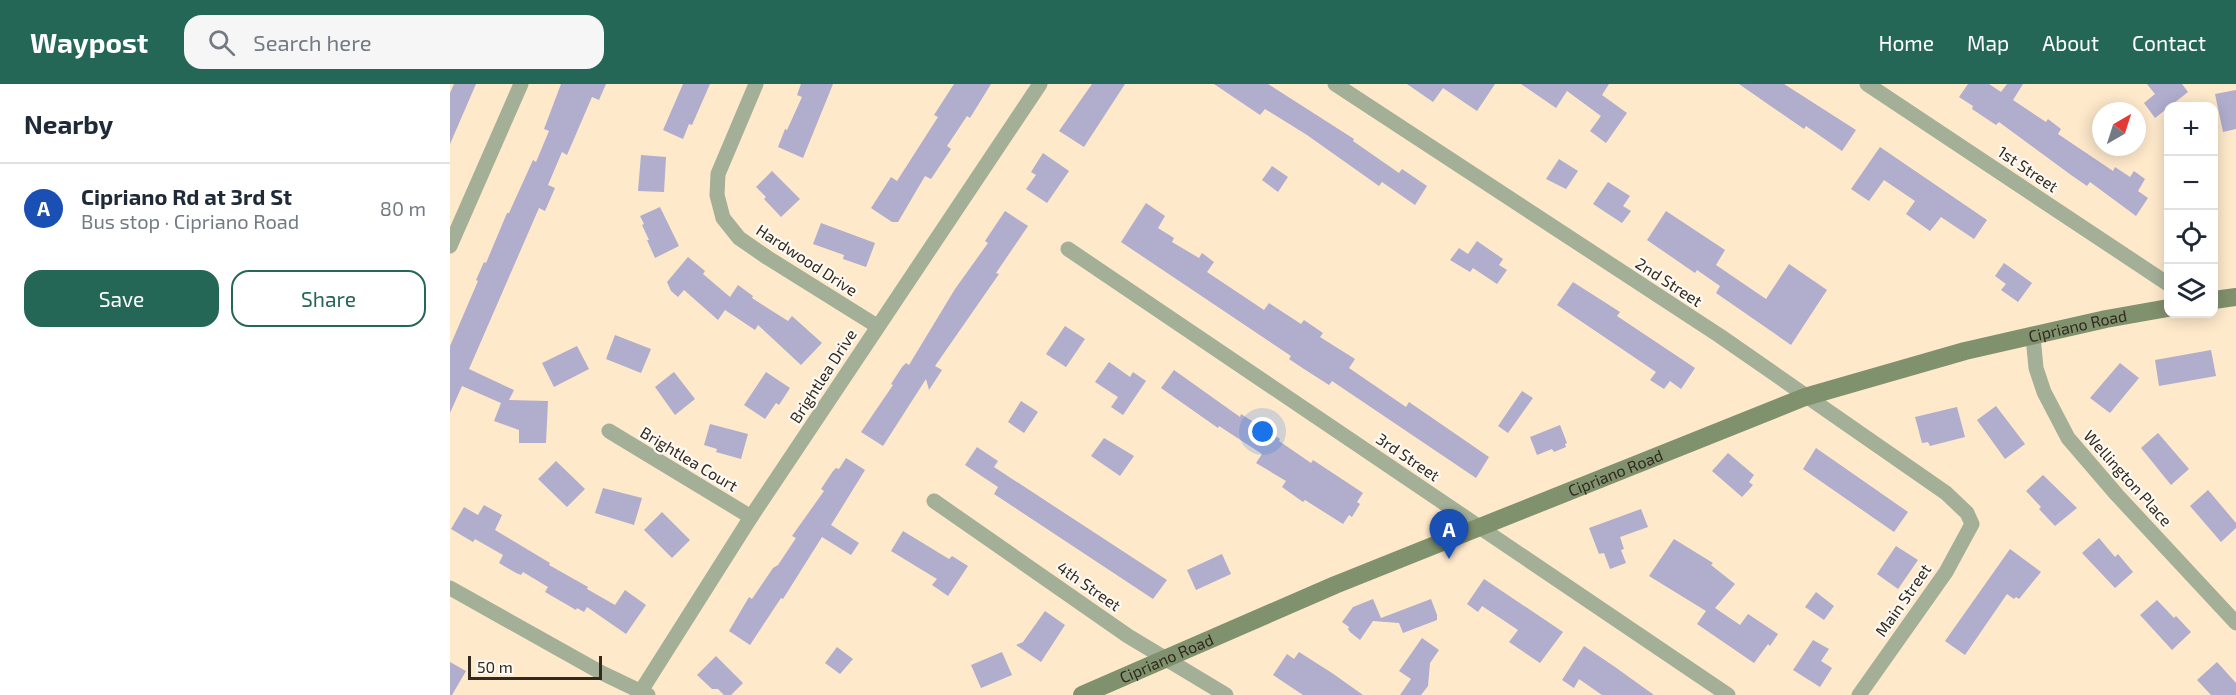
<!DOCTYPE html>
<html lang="en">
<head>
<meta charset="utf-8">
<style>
	:root { --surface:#fff; --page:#f6f6f7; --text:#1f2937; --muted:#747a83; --line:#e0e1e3; --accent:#256756 }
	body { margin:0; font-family:"Exo 2",sans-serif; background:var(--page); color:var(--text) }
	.controls { position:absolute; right:18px; top:18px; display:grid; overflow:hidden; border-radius:12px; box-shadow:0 3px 15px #0003 }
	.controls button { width:54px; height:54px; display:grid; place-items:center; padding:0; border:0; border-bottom:2px solid var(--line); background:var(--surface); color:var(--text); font:30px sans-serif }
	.compass { position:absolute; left:1642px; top:18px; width:54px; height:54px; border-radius:50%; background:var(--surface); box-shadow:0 3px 15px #0003; rotate:39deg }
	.scale { position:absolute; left:18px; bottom:15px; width:134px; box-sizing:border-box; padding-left:6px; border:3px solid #31291e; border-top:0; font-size:16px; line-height:21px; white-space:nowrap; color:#31291e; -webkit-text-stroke:4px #fdf9f3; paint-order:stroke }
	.you { position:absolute; left:813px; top:348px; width:21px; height:21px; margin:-15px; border:4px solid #fff; border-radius:50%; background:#1a73e8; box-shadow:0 0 0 9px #1a73e833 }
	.badge { display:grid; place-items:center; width:39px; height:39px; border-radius:50%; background:var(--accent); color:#fff; font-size:20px; font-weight:700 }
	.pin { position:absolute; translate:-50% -50px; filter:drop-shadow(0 2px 3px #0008) }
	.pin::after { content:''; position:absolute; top:32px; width:21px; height:18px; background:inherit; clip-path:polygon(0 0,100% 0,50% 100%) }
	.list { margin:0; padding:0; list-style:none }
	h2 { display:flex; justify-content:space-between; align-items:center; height:78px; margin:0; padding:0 24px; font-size:26px }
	h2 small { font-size:20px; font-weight:400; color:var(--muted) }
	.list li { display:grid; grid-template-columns:39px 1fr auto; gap:18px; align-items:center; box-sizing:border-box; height:90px; padding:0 24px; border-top:2px solid var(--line) }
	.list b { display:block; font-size:22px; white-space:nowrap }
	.list p { margin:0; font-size:20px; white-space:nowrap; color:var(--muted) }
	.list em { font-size:20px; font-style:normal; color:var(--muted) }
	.actions { display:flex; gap:12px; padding:18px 24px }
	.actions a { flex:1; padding:14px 0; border:2px solid var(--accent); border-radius:18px; text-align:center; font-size:21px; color:var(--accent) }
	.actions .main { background:var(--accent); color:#fff }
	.icon { flex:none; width:33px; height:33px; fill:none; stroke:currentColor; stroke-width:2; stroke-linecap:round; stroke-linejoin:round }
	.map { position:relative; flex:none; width:1786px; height:611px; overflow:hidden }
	header { display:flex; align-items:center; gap:36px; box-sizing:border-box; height:84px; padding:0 30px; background:var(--accent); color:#fff }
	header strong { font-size:28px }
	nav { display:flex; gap:33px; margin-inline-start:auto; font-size:21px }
	.search { width:420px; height:54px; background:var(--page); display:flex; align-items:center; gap:15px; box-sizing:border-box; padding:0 21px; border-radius:18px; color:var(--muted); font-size:22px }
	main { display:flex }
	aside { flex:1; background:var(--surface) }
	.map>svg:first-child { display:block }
	.building { fill:#b0adcd }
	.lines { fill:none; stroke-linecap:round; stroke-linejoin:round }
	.street { stroke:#a3af97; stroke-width:15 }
	.secondary { stroke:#80916d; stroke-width:18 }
	.labels { text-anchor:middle; stroke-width:4.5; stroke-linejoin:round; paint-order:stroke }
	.street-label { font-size:16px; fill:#31291e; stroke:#fdf9f3 }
</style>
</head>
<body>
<header>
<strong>Waypost</strong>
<div class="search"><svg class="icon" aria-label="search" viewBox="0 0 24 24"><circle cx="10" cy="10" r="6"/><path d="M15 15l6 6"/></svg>Search here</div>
<nav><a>Home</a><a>Map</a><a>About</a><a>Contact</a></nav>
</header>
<main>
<aside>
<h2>Nearby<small></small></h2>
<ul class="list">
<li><span class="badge" style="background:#1a4fb4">A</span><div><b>Cipriano Rd at 3rd St</b><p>Bus stop · Cipriano Road</p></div><em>80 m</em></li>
</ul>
<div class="actions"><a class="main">Save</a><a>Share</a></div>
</aside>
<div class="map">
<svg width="1786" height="611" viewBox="0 0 1786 611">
	<rect width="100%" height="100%" fill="#fee9cb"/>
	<g class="building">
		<path d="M4,0h22l-26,60v-51z"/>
		<path d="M111,0h45l-7,16 -7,-3 -25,58 -5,-3 -14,33 7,3 -10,23 -6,-3 -70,161 45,21 -5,10 39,1 -2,42h-27v-13l-25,-9 7,-18 -39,-17 -12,27v-67l28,-65 -2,-1 8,-18 2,1 21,-50h2l24,-53 3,2 13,-31 -5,-2z"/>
		<path d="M233,0h27l-18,41 -3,-1 -6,15 -20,-9z"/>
		<path d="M351,0h32l-30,74 -25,-11 7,-18 2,1 15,-33 -5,-2z"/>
		<path d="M504,0h37l-21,34 -3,-2 -20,30 4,3 -20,30 -6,-3 -27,46h-6l-21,-14 20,-31 6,4 41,-64 -4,-2z"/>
		<path d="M642,0h33l-41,63 -25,-16z"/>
		<path d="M764,0h54l86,55 -1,2 46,32 3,-4 25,17 -12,19 -33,-23 -3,4 -72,-51 -42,-26 -5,6z"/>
		<path d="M957,0h88l-18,27 -34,-23 -10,14z"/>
		<path d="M1071,0h88l-7,11 25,18 -21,30 -16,-12 11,-15 -34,-25 -11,17z"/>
		<path d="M1289,0h45l72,46 -14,21 -36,-25 -2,3z"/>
		<path d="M1518,0h21l12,8 6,-8h16l-10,16 33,22 2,-3 13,10 -3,5 55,37 2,-4 15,10 4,-6 11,8 -7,12 10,7 -12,18 -46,-34 -3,4 -16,-11 -72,-53 -3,3 -24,-16 1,-3 -14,-9z"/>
		<path d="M1697,0h35l6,8 -33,26 -11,-15 11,-9z"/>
		<path d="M1786,6v39l-13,3 -8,-38z"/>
		<path d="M1430,63l107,73 -13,19 -33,-22 -11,14 -24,-17 9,-13 -31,-21 -15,21 -18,-12z"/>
		<path d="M593,69l26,18 -22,32 -21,-14 10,-14 -5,-3z"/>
		<path d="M191,71l25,2 -2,35 -26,-1z"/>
		<path d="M1109,75l19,12 -12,18 -20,-10z"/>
		<path d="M822,82l16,11 -10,15 -16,-12z"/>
		<path d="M322,87l28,28 -19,18 -17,-18 2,-2 -10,-10z"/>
		<path d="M1158,98l22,14 -7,10 8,5 -9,12 -29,-19z"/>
		<path d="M696,119l19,13 -7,12 16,10 -2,4 27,16 3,-5 12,9 -7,10 57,38 5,-7 32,21 3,-4 19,13 -3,4 35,22 -6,9 57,39 3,-5 80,55 -13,21 -144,-97 -3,4 -25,-16 -15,-10 2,-3 -170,-114z"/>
		<path d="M210,123l19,39 -24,12 -8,-18h2l-7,-15 2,-1 -4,-8z"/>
		<path d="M555,127l23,15 -32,47 3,1 -64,92 7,4 -13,20 -3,-11 -43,67 -22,-14 32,-47 -2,-1 11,-17 4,-4 3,2 46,-76 33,-46 -3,-2z"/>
		<path d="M1216,127l59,39 -9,15 50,34 23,-35 38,26 -36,55 -75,-52 4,-7 -23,-16 -2,3 -48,-33z"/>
		<path d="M371,139l54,20 -9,24 -23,-8 1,-4 -31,-11z"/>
		<path d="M1027,157l26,18 -4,6 8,5 -10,14 -24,-16 -3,4 -20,-12 9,-12 9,6z"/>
		<path d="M238,173l17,14 -2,3 27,23 8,-12 15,11 -1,2 36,23 4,-5 30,27 -21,22 -43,-40 -3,5 -30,-20 -7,10 -34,-30 -6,7 -7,-6 -4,-9z"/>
		<path d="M1554,179l28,20 -14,19 -17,-12 5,-6 -11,-8z"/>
		<path d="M1123,198l47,30 -3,4 78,52 -14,21 -11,-8 -6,8 -14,-9 6,-8 -99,-67z"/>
		<path d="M615,242l20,13 -19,28 -20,-13z"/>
		<path d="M165,251l36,14 -10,24 -35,-14z"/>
		<path d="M127,262l12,23 -35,18 -12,-24z"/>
		<path d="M1761,266l5,26 -57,10 -4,-26z"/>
		<path d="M659,278l21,15 3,-5 13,9 -23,34 -12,-8 7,-10 -23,-15z"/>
		<path d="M1670,279l19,15 -29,35 -20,-15z"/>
		<path d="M724,286l66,47 1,-3 39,25 -1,2 32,22 2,-3 50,33 -6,9 3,2 -8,13 -3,-2 -6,9 -38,-24 -2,2 -21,-15 4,-6 -30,-18 6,-9 -43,-28 -1,2 -57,-40z"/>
		<path d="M224,288l21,27 -20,16 -20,-28z"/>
		<path d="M316,288l24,16 -11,17 -3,-2 -11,16 -21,-14z"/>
		<path d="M1072,307l11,7 -25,35 -10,-7z"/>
		<path d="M571,317l17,11 -14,21 -16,-11z"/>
		<path d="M1546,322l29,38 -20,15 -28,-39z"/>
		<path d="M1507,323l8,30 -35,9 -2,-4 -6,1 -7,-26z"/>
		<path d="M260,340l38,10 -7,25 -25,-7 1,-3 -13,-4z"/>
		<path d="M1110,341l7,18 -2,1 1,3 -12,5 -2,-3 -15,6 -7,-18z"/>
		<path d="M1708,349l31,36 -18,16 -30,-37z"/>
		<path d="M654,354l30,18 -14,20 -29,-20z"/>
		<path d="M527,363l21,14 -4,6 173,113 -14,19 -159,-105 4,-7 -33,-22z"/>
		<path d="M1366,364l92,64 -14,20 -91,-63z"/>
		<path d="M1278,369l26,22 -5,7 4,3 -11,12 -30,-26z"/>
		<path d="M396,374l19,12 -34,55 28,18 -8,12 -29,-18 -39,62 -2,-1 -31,47 -21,-14 20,-34 3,2 21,-31 5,-3 18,-27 -4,-2 32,-45 -3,-2 12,-18 3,-3 3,1z"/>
		<path d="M106,377l29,28 -18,18 -29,-28z"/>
		<path d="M1593,391l34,33 -22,18 -16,-17 2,-2 -15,-16z"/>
		<path d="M153,404l39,10 -8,27 -39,-12z"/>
		<path d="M1758,406l28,33v5l-15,14 -31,-36z"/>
		<path d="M34,421l18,10 -7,15 55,33 -1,2 39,22 -1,2 28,16 10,-15 21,15 -20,29 -39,-27 -3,5 -7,-4 -1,2 -31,-18 3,-5 -25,-15 -2,3 -5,-2 -17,-10 4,-8 -28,-16 -2,3 -22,-13 13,-22 14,8z"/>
		<path d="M1191,425l7,18 -28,10 4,12 -3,1 5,13 -16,6 -6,-16 -5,1 -10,-26z"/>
		<path d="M212,428l28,28 -18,18 -28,-28z"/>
		<path d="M453,447l46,28 3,-3 16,10 -20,30 -16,-11 5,-6 -46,-28z"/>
		<path d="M1649,454l16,19 3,-3 15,18 -18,16 -33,-35z"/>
		<path d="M1224,455l39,24 -2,2 24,19 -20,24 25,17 8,-11 30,20 -8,12 -2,-2 -14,19 -57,-39 9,-13 -57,-35z"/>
		<path d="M1446,462l22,14 -20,29 -21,-15z"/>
		<path d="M1560,465l31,23 -22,27 -3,-2 -2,2 -7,-5 -42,61 -20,-14z"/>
		<path d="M772,470l9,20 -35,16 -9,-20z"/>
		<path d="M1034,495l79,53 -23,31 -31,-21 9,-12 -36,-24 -4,6 -11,-8z"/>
		<path d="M1366,508l18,14 -10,14 -19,-13z"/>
		<path d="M923,515l8,19 50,-19 6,16v5l-34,13 -4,-10 -26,-2 -13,19 -10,-8 -2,-3 1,-2 -7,-5 11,-15z"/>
		<path d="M1707,516l17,18 2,-2 15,16 -19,18 -32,-35z"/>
		<path d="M595,527l20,14 -24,37 -25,-17 7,-3z"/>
		<path d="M972,554l17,12 -9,13 -2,23 -7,9h-21l11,-16 -12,-8z"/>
		<path d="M1363,556l16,9 -8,12 11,7 -12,19 -27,-17z"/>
		<path d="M1134,562l31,21 39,28h-52l-23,-16 -5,9 -12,-8z"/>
		<path d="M387,563l16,12 -13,15 -15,-11z"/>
		<path d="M552,568l10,23 -31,13 -10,-23z"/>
		<path d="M849,568l33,21 31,22h-60l-30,-20 14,-21 7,5z"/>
		<path d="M266,572l27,27 -12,12h-7l-6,-6h-6l-15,-14z"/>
		<path d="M0,578l16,9 -14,24h-2z"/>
		<path d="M1767,578l19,21v12h-25l-14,-15z"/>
	</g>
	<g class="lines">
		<g class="street">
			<path d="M306,0l-38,90 -1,21 6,23 16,20 29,20 109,68"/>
			<path d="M885,0l385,252 226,157 21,20 5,11 -26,48 -87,123"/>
			<path d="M1417,0l301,200"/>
			<path d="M0,162l71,-162"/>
			<path d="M618,165l660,446"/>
			<path d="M1583,252l3,32 8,24 24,46 49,57 119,128"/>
			<path d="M159,347l142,86"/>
			<path d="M484,417l194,135 98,59"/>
			<path d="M0,504l150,84 48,23"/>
			<path d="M191,607l110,-174 289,-433"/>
		</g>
		<g class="secondary">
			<path d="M1764,216l22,-3"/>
			<path id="s1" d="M632,611l253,-110 470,-188 160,-46 141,-32 62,-11"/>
		</g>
	</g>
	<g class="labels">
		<g class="street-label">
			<text transform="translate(1578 85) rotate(34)" y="6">1st Street</text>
			<text transform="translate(357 176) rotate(33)" y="6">Hardwood Drive</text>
			<text transform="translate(1219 198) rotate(33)" y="6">2nd Street</text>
			<text dy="6" stroke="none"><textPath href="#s1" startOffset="1064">Cipriano Road</textPath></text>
			<text transform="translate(373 292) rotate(-57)" y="6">Brightlea Drive</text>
			<text transform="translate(958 373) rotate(34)" y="6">3rd Street</text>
			<text transform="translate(239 375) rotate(31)" y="6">Brightlea Court</text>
			<text dy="6" stroke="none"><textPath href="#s1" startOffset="578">Cipriano Road</textPath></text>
			<text transform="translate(1678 394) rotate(48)" y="6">Wellington Place</text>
			<text transform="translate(639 502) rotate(35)" y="6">4th Street</text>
			<text transform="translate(1453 516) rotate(-55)" y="6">Main Street</text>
			<text dy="6" stroke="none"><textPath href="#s1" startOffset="92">Cipriano Road</textPath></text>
		</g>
	</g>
</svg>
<div class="controls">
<button>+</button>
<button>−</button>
<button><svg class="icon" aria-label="locate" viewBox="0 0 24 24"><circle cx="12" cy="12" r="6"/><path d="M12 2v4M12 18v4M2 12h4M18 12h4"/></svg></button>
<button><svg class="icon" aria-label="layers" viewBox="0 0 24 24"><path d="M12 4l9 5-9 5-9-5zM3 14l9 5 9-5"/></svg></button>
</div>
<svg class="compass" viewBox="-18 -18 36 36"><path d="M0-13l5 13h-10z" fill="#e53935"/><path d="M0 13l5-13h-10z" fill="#747a83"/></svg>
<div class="scale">50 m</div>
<div class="you"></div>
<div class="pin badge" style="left:999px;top:475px;background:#1a4fb4">A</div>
</div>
</main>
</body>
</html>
